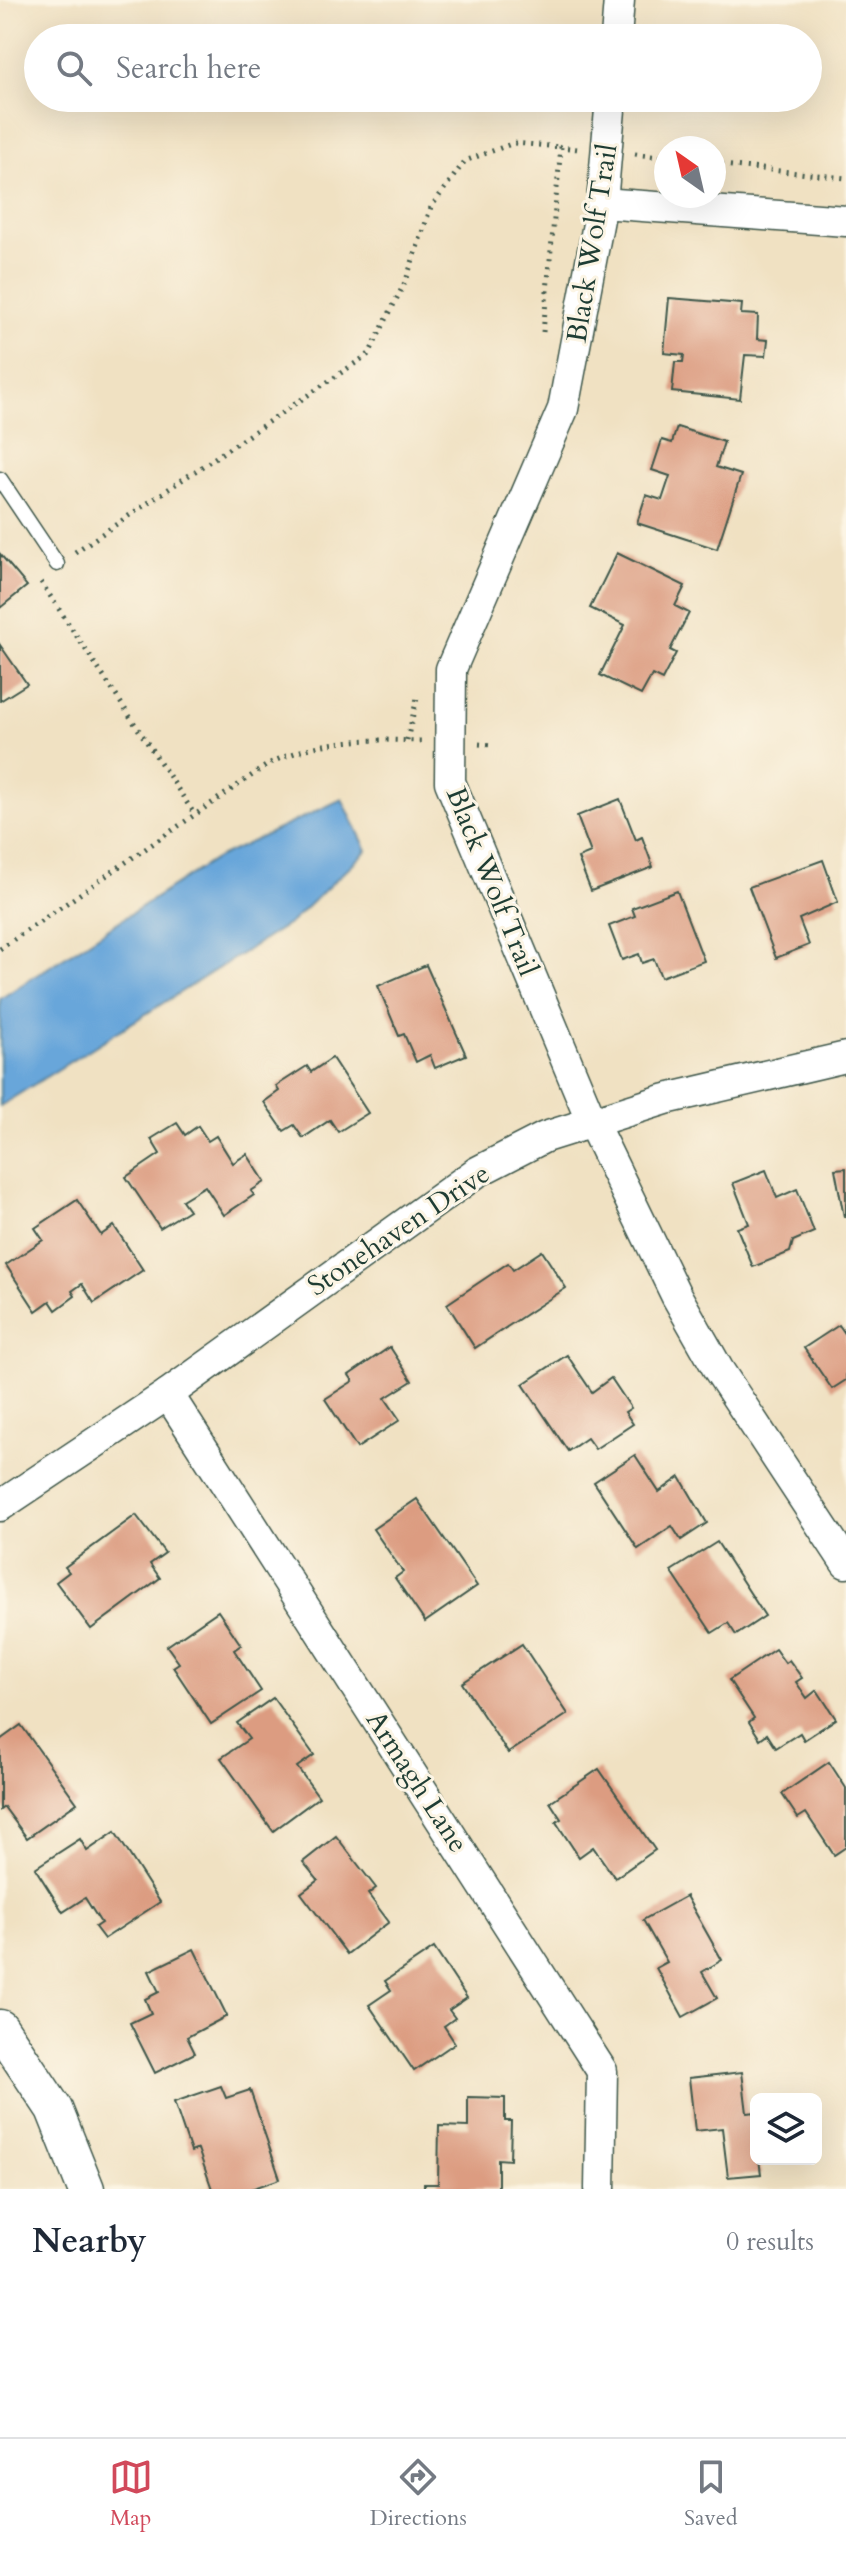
<!DOCTYPE html>
<html lang="en">
<head>
<meta charset="utf-8">
<style>
	:root { --surface:#fff; --page:#f6f6f7; --text:#1f2937; --muted:#747a83; --line:#e0e1e3; --accent:#d1495b }
	body { margin:0; font-family:Cardo,serif; background:var(--page); color:var(--text) }
	.controls { position:absolute; right:24px; bottom:24px; display:grid; overflow:hidden; border-radius:12px; box-shadow:0 8px 32px #0002 }
	.controls button { width:72px; height:72px; display:grid; place-items:center; padding:0; border:0; border-bottom:2px solid var(--line); background:var(--surface); color:var(--text); font:40px sans-serif }
	.compass { position:absolute; left:654px; top:136px; width:72px; height:72px; border-radius:50%; background:var(--surface); box-shadow:0 8px 32px #0002; rotate:326deg }
	.list { margin:0; padding:0; list-style:none }
	h2 { display:flex; justify-content:space-between; align-items:center; height:104px; margin:0; padding:0 32px; font-size:34px }
	h2 small { font-size:26px; font-weight:400; color:var(--muted) }
	.icon { flex:none; width:44px; height:44px; fill:none; stroke:currentColor; stroke-width:2; stroke-linecap:round; stroke-linejoin:round }
	.map { position:relative; flex:none; width:846px; height:2189px; overflow:hidden }
	.search { position:absolute; background:var(--surface); box-shadow:0 8px 32px #0002; left:24px; right:24px; top:24px; height:88px; display:flex; align-items:center; gap:20px; box-sizing:border-box; padding:0 28px; border-radius:44px; color:var(--muted); font-size:30px }
	.sheet { height:248px; background:var(--surface) }
	nav { display:flex; justify-content:space-around; align-items:center; box-sizing:border-box; height:112px; border-top:2px solid var(--line); background:var(--surface); font-size:22px; color:var(--muted) }
	nav a { display:grid; justify-items:center; gap:4px }
	nav .on { color:var(--accent) }
	.map>svg:first-child { display:block }
	.water { fill:#67a6da; stroke:#437287; stroke-width:2 }
	.building { fill:#dc9c81 }
	.lines { fill:none; stroke-linecap:round; stroke-linejoin:round }
	.service-casing { stroke:#3e5649; stroke-width:17 }
	.minor-casing { stroke:#3e5649; stroke-width:33 }
	.tertiary-casing { stroke:#3e5649; stroke-width:39 }
	.path { stroke:#3e5649; stroke-width:5; stroke-dasharray:2 6; stroke-linecap:butt }
	.service { stroke:#fff; stroke-width:14 }
	.minor { stroke:#fff; stroke-width:30 }
	.tertiary { stroke:#fff; stroke-width:36 }
	.labels { text-anchor:middle; stroke-width:6; stroke-linejoin:round; paint-order:stroke }
	.street-label { font-size:28px; fill:#1f3d34; stroke:#fcf5e5 }
</style>
</head>
<body>
<div class="map">
<svg width="846" height="2189" viewBox="0 0 846 2189">
	<rect width="100%" height="100%" fill="#fcf5e5"/>
	<filter id="ink" filterUnits="userSpaceOnUse"><feTurbulence type="fractalNoise" baseFrequency=".0125" numOctaves="2"/><feDisplacementMap in="SourceGraphic" scale="16" xChannelSelector="R" yChannelSelector="G"/><feConvolveMatrix kernelMatrix="1 2 1 2 8 2 1 2 1" color-interpolation-filters="sRGB"/></filter>
	<filter id="wash" filterUnits="userSpaceOnUse"><feTurbulence type="fractalNoise" baseFrequency=".006" numOctaves="4" result="noise"/><feDisplacementMap in="SourceGraphic" scale="32" xChannelSelector="R" yChannelSelector="G"/><feGaussianBlur stdDeviation="1.8" result="paint"/><feColorMatrix in="noise" values="0 0 0 0 0 0 0 0 0 0 0 0 0 0 0 0 0 1.4 0 .05"/><feComposite in="paint" operator="in"/></filter>
	<g filter="url(#wash)">
		<rect width="100%" height="100%" fill="#f0e1c2"/>
		<path class="water" d="M342,799l25,51 -77,73 -290,183v-107l215,-140z"/>
		<g id="blocks">
			<g class="building">
				<path d="M669,298l73,6 -1,10 17,1 -1,24 11,1 -2,16 -21,-1 -5,44 -68,-7 3,-30h8l1,-7 -20,-2z"/>
				<path d="M677,427l47,15 -8,25 25,8 -24,74 -80,-26 9,-28 16,5 8,-24 -18,-6 10,-30 10,3z"/>
				<path d="M617,553l68,33 -10,20 14,7 -19,37 6,3 -14,27 -10,-5 -11,20 -41,-20 25,-50 -35,-17z"/>
				<path d="M0,554l27,32 -27,22z"/>
				<path d="M0,645l27,39 -27,17z"/>
				<path d="M620,799l16,41 6,-3 11,30 -62,24 -13,-33 13,-5 -14,-37z"/>
				<path d="M823,860l15,42 -39,17 10,26 -33,13 -27,-71z"/>
				<path d="M677,891l27,70 -43,16 -7,-18 -12,4 -3,-9 -17,6 -13,-34 26,-10 -3,-8z"/>
				<path d="M426,965l40,90 -31,13 -5,-13 -14,7 -12,-28 -5,2 -21,-50z"/>
				<path d="M332,1058l36,55 -30,19 -8,-12 -27,18 -9,-13 -10,6 -20,-29 15,-11 -3,-5 31,-20 4,6z"/>
				<path d="M177,1123l8,12 13,-9 10,15 8,-5 17,27 14,-9 18,28 -14,9 3,4 -30,20 -19,-29 -23,14 7,10 -29,18 -34,-51 34,-23 -9,-15z"/>
				<path d="M846,1168v49h-2l-9,-48z"/>
				<path d="M766,1170l11,28 20,-9 17,43 -21,9 -3,11 -37,15 -16,-39 12,-4 -16,-41z"/>
				<path d="M77,1200l24,35 13,-9 29,44 -49,33 -12,-19 -10,7 3,5 -19,14 -6,-9 -14,10 -30,-46 37,-25 -8,-12z"/>
				<path d="M542,1251l24,37 -91,60 -28,-44 61,-41 5,7z"/>
				<path d="M839,1325l7,10v45l-14,9 -28,-41z"/>
				<path d="M390,1347l22,34 -27,17 15,22 -43,28 -32,-49 28,-18 -4,-6z"/>
				<path d="M567,1355l25,37 19,-14 20,30 -6,4 8,12 -38,25 -8,-11 -19,13 -45,-67z"/>
				<path d="M635,1455l24,37 21,-15 27,46 -26,17 -9,-14 -34,23 -44,-67z"/>
				<path d="M417,1499l60,87 -52,36 -30,-44 8,-6 -30,-43z"/>
				<path d="M136,1515l29,38 -15,11 10,14 -69,51 -35,-47 13,-10 -4,-5z"/>
				<path d="M717,1542l48,74 -29,19 -8,-12 -16,10 -41,-62z"/>
				<path d="M218,1611l23,34 -7,5 27,41 -50,33 -38,-57 6,-4 -12,-17z"/>
				<path d="M522,1644l46,70 -60,39 -46,-70z"/>
				<path d="M775,1649l10,14 4,-3 13,18 -6,4 11,16 10,-8 19,29 -32,21 -4,-7 -24,15 -9,-14 -7,5 -11,-17 5,-4 -25,-38z"/>
				<path d="M273,1698l41,57 -17,12 22,30 -46,34 -52,-73 28,-19 -12,-16z"/>
				<path d="M21,1725l56,78 -50,35 -23,-31 -4,3v-70z"/>
				<path d="M829,1762l17,26v59l-12,8 -28,-42 -8,5 -16,-24z"/>
				<path d="M599,1769l56,81 -40,28 -22,-31 -14,10 -23,-35 5,-3 -11,-17z"/>
				<path d="M115,1832l45,70 -56,37 -9,-12 6,-4 -16,-25 -22,14 -28,-44 45,-29 7,12z"/>
				<path d="M336,1836l40,52 -8,6 21,28 -42,32 -46,-61 17,-13 -15,-18z"/>
				<path d="M686,1896l36,64 -20,12 15,26 -34,19 -27,-49 11,-6 -24,-42z"/>
				<path d="M434,1948l33,50 -18,12 6,8 -11,8 11,17 -41,28 -45,-66 22,-15 -6,-9z"/>
				<path d="M194,1949l33,67 -40,21 8,16 -40,20 -25,-50 21,-10 -6,-14 14,-7 -10,-21z"/>
				<path d="M742,2072l5,41 9,-1v47h3l2,15 -33,3 -6,-49 -27,3 -6,-53z"/>
				<path d="M221,2086l5,12 24,-8 30,89 -29,10h-39l-14,-40 -7,3 -17,-50z"/>
				<path d="M468,2097l37,1v23h6l-1,39 -12,-1v30h-74v-5h14l1,-58 29,1z"/>
			</g>
		</g>
	</g>
	<g filter="url(#ink)">
		<use href="#blocks" fill-opacity="0" stroke="#3e5649" stroke-width="2"/>
		<g class="lines">
			<defs>
				<path id="service" d="M0,479l57,85"/>
				<g id="minor">
					<path d="M616,38l3,-38"/>
					<path d="M611,98l-9,105 -39,206 -112,260 -1,113 142,340 84,173 42,74 128,194"/>
					<path d="M602,203l244,18"/>
					<path d="M168,1394l434,677 -2,118"/>
					<path d="M0,1506l168,-112 309,-222 68,-35 121,-38 180,-42"/>
				</g>
				<path id="tertiary" d="M0,2028l54,81 32,80"/>
			</defs>
			<use href="#service" class="service-casing"/>
			<use href="#minor" class="minor-casing"/>
			<use href="#tertiary" class="tertiary-casing"/>
			<g class="path">
				<path d="M635,154l31,4"/>
				<path d="M714,164l132,14"/>
				<path d="M543,332l18,-185 17,2"/>
				<path d="M75,552l294,-198 37,-74 25,-73 34,-46 49,-18 47,4"/>
				<path d="M41,582l154,233"/>
				<path d="M407,740l11,-46"/>
				<path d="M479,744l15,1"/>
				<path d="M0,949l270,-186c54,-25 93,-24 151,-22"/>
			</g>
			<use href="#service" class="service"/>
			<use href="#minor" class="minor"/>
			<use href="#tertiary" class="tertiary"/>
		</g>
	</g>
	<g class="labels">
		<g class="street-label">
			<text transform="translate(591 243) rotate(-81)" y="10">Black Wolf Trail</text>
			<text transform="translate(493 881) rotate(68)" y="10">Black Wolf Trail</text>
			<text transform="translate(398 1229) rotate(-34)" y="10">Stonehaven Drive</text>
			<text transform="translate(418 1781) rotate(57)" y="10">Armagh Lane</text>
		</g>
	</g>
</svg>
<div class="controls">
<button><svg class="icon" aria-label="layers" viewBox="0 0 24 24"><path d="M12 4l9 5-9 5-9-5zM3 14l9 5 9-5"/></svg></button>
</div>
<svg class="compass" viewBox="-18 -18 36 36"><path d="M0-13l5 13h-10z" fill="#e53935"/><path d="M0 13l5-13h-10z" fill="#747a83"/></svg>
<div class="search"><svg class="icon" aria-label="search" viewBox="0 0 24 24"><circle cx="10" cy="10" r="6"/><path d="M15 15l6 6"/></svg>Search here</div>
</div>
<section class="sheet">
<h2>Nearby<small>0 results</small></h2>
<ul class="list">
</ul>
</section>
<nav>
<a class="on"><svg class="icon" aria-label="map" viewBox="0 0 24 24"><path d="M3 6l6-2 6 2 6-2v14l-6 2-6-2-6 2zM9 4v14M15 6v14"/></svg>Map</a>
<a><svg class="icon" aria-label="directions" viewBox="0 0 24 24"><path d="M12 3l9 9-9 9-9-9zM9 14v-3h6M13 9l2 2-2 2"/></svg>Directions</a>
<a><svg class="icon" aria-label="saved" viewBox="0 0 24 24"><path d="M7 4h10v16l-5-4-5 4z"/></svg>Saved</a>
</nav>
</body>
</html>
